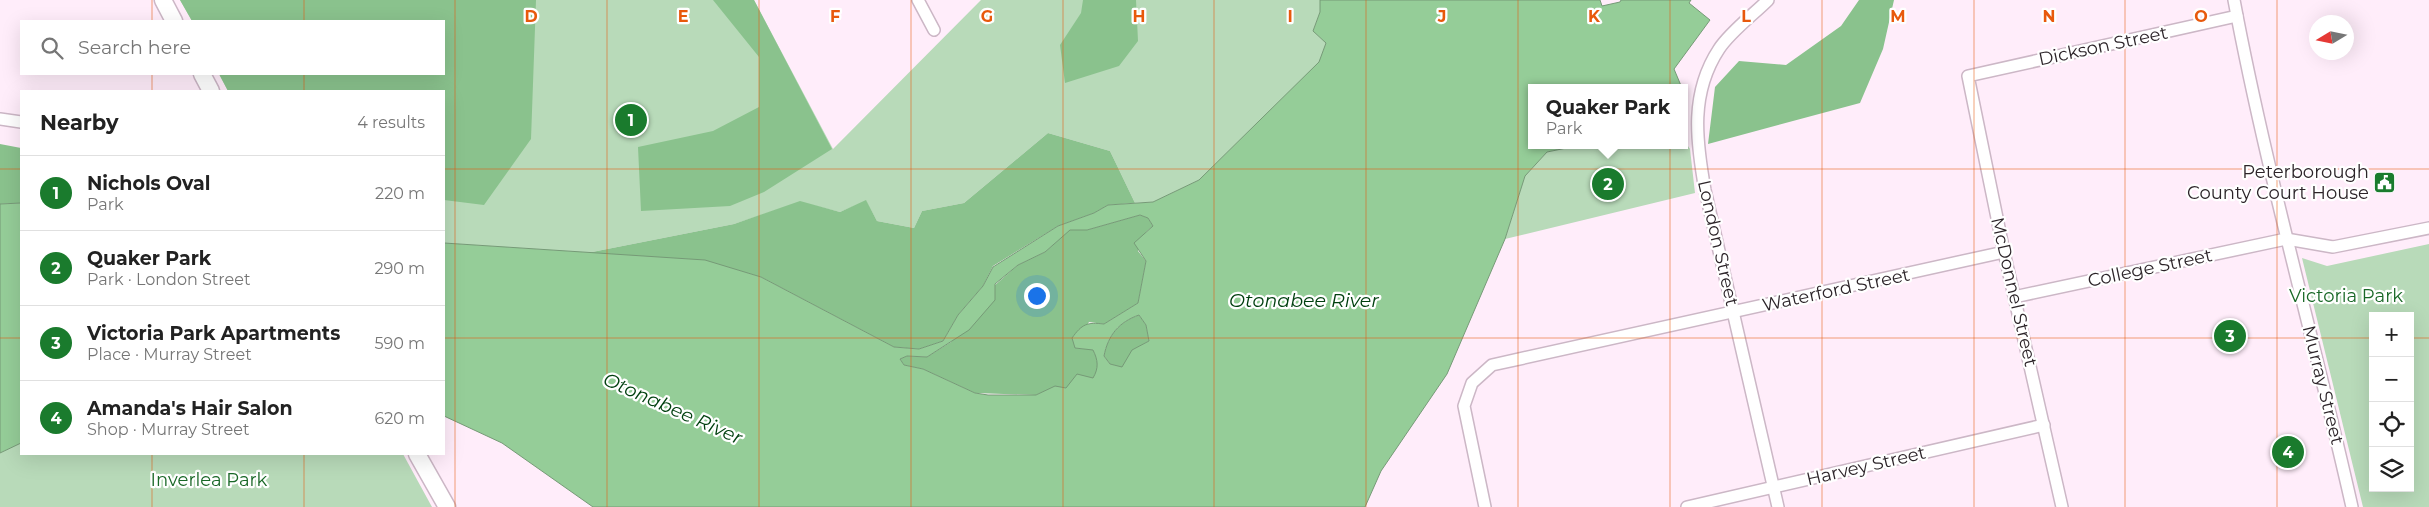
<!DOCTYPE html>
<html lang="en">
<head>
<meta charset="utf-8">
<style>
	:root { --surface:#fff; --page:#f2f2f2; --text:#222; --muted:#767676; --line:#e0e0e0; --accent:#1a7b2d }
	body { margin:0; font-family:Montserrat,sans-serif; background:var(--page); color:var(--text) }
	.controls { position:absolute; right:15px; bottom:15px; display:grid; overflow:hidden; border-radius:0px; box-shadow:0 5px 20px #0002 }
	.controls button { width:45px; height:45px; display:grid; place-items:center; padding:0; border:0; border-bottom:1px solid var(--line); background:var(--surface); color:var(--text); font:25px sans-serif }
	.compass { position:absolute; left:2309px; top:15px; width:45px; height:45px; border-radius:50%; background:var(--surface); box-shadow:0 5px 20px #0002; rotate:260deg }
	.you { position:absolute; left:1036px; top:295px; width:18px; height:18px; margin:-12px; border:4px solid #fff; border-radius:50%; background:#1a73e8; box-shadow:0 0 0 8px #1a73e833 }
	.badge { display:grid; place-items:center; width:32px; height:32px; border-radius:50%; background:var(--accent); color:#fff; font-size:16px; font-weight:700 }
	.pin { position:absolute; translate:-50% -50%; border:2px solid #fff; box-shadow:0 1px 5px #0006 }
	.popup { position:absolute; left:1528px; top:84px; width:160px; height:65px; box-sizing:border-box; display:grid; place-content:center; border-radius:0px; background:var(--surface); filter:drop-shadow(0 1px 4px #0005); font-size:16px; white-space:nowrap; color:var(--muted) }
	.popup b { font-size:19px; color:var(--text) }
	.popup::after { content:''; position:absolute; left:50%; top:100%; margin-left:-10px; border:10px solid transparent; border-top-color:var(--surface) }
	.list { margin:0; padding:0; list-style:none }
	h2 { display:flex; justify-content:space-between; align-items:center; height:65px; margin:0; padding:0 20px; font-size:21px }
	h2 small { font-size:16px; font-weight:400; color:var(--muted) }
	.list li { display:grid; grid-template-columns:32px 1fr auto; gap:15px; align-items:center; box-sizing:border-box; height:75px; padding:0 20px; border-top:1px solid var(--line) }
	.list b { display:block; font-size:19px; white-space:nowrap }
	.list p { margin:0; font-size:16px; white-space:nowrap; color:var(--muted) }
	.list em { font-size:16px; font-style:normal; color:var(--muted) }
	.icon { flex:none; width:28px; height:28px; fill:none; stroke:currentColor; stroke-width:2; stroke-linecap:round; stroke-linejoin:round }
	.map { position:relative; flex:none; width:2429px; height:507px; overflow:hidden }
	.search { position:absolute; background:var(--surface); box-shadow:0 5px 20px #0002; left:20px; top:20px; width:425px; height:55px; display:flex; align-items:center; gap:12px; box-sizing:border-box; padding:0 18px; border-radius:0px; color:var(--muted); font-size:19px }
	.panel { position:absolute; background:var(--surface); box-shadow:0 5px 20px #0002; left:20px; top:90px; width:425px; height:365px; border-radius:0px }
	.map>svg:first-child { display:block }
	.green { fill:#b8dab9; fill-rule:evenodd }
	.forest { fill:#8ac28d }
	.water { fill:#95cd98; stroke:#769a77; fill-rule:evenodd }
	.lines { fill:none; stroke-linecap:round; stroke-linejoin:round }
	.street-casing { stroke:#ccb7c6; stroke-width:14 }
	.secondary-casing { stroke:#ccb7c6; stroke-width:19 }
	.street { stroke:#fff; stroke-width:11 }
	.secondary { stroke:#fff; stroke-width:16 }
	.grid { fill:none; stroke:#e8590c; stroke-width:1; stroke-opacity:0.55 }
	.labels { text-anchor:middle; stroke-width:4.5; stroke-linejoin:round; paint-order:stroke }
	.street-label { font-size:18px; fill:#2c2429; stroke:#fff }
	.poi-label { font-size:18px; fill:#2c2429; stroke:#fff; text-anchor:end }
	.park-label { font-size:18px; fill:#196827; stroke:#fff }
	.water-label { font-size:19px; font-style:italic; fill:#00400f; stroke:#fff }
	.grid-label { font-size:16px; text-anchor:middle; font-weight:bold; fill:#e8590c; stroke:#fff; stroke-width:4.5; stroke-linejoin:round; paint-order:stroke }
</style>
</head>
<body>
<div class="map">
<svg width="2429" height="507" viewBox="0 0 2429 507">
	<rect width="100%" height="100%" fill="#ffedfa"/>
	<g class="green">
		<path d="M180,0h574l79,149 148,-149h339v12l-7,19 13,12 -6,19 -121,118 -46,22 -18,1 -25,-52 -62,-18 -84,70 -42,8 -8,17 -37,-7 -11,-20 -26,11 -40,-10 -66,22 -147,29 -143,-10v-152h-216l-9,-17h225v-53h-252z"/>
		<path d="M1684,140l6,9 5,44 -190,46 20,-63 22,-24 34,-7h103z"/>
		<path d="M2429,244v263h-66l-61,-249 25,8zM2373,316h37v172h-37z"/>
		<path d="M21,443v11h382l29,53h-432v-54z"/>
	</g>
	<g class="forest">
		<path d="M180,0h356l-5,139 -47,66 -40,-5v-109h-216l-9,-17h225v-53h-252z"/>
		<path d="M713,0h41l78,149 -68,43 -34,14 -89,5 -3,-64 75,-16 46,-24v-50z"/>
		<path d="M1083,0h53l2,41 -19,25 -54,17 -5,-38 21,-32z"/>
		<path d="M1859,0h35l-11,49 -23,54 -152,41 7,-57 24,-26 47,4 55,-39z"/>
		<path d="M1048,133l62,18 25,52 -27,2 -14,8 -36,13 -65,40 -10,20 -25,29 -15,26 -24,8 -25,-2 -133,-70 -56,-16 -118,-8 147,-29 66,-23 40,11 26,-12 11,21 37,7 8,-17 42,-8z"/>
		<path d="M0,144l21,4v55l-21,1z"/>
		<path d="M1140,215l8,3 5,8 -7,6 -8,19 8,10 -8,42 -34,21 -15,-2 -14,26 18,1 4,9 1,12 -5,9 -27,9 -11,-1 -19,8 -61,-2 -52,-24 -19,-4 -4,-6 7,-3 20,1 24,-15 44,-57 23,-20 27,-13 25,-23 17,1z"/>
		<path d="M1139,315l7,10 3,16 -16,9 -11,18 -12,-4 -6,-8c4,-21 15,-34 35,-41z"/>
	</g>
	<g class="water">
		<path d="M1320,0h280l2,6 18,-4 1,-2h70l-2,3 21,17 -36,49 8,19h-150v57h49l-34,7 -22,24 -20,63 -58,135 -66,97 -16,36h-772l-91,-64 -58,-27v-173l261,17 56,17 133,70 25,2 24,-8 15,-26 25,-29 10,-19 65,-41 36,-13 14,-8 45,-3 46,-22 120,-118 7,-19 -13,-12 7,-19zM1140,215l8,3 5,8 -19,17 12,18 -8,42 -34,21c-17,-2 -22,0 -32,14l3,10 18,2c5,10 6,18 0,28l-16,-4 -11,14 -11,-2 -19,9h-48l-13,-2 -52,-24 -19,-4 -4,-6 7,-3 20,1 42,-27 26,-30v-16l23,-19 27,-13 25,-22h17zM1139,315l7,10 3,16 -17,9 -10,17 -12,-3 -6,-8c4,-21 15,-34 35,-41z"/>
		<path d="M21,203v240l-21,10v-249z"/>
	</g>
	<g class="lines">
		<defs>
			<g id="street">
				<path d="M918,0l16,30"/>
				<path d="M1768,0c-14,14 -38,32 -49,49 -29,44 -23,91 -14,141l73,317"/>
				<path d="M2234,0c32,171 80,338 118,507"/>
				<path d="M0,119l21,3"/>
				<path d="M2014,297l272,-58 47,8 96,-19"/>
				<path d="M1485,507l-21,-101 8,-23 20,-18 512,-113"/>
				<path d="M1687,507l357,-82"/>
				<path d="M2062,507l-58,-255 -36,-176 269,-60"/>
			</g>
			<g id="secondary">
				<path d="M163,0l11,21"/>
				<path d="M202,74l9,17"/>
				<path d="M417,454l30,53"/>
			</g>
		</defs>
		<use href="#street" class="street-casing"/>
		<use href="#secondary" class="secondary-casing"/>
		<use href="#street" class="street"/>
		<use href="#secondary" class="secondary"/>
	</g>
	<path class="grid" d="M152,0v21M304,0v21M455,0v507M607,0v507M759,0v507M911,0v507M1063,0v507M1214,0v507M1366,0v507M1518,0v507M1670,0v507M1822,0v507M1974,0v507M2125,0v507M2277,0v507M152,74v17M304,74v17M0,169h21M444,169h1985M0,338h21M444,338h1929M2410,338h19M152,454v53M304,454v53"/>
	<defs>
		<symbol id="civic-square" viewBox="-11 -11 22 22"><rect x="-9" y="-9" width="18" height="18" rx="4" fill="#1a7b2d" stroke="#fff"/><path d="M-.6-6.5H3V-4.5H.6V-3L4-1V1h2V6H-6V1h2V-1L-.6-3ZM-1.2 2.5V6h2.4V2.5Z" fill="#fff"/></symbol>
	</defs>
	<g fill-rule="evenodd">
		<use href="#civic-square" x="2372" y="170" width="25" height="25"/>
	</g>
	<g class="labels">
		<g class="street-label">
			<text transform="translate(2103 46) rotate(-12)" y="6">Dickson Street</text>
			<text transform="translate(1718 243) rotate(77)" y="6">London Street</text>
			<text transform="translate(2150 268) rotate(-12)" y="6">College Street</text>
			<text transform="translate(1836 290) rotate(-12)" y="6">Waterford Street</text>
			<text transform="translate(2014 292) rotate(77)" y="6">McDonnel Street</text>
			<text transform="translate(2323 385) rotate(76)" y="6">Murray Street</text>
			<text transform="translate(1866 466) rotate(-13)" y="6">Harvey Street</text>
		</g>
		<g class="poi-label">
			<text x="2369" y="178">Peterborough<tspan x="2369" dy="21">County Court House</tspan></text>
		</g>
		<g class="park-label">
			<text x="2346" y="302">Victoria Park</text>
			<text x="209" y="486">Inverlea Park</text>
		</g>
		<g class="water-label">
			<text x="1304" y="307">Otonabee River</text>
			<text transform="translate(673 408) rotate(24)" y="7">Otonabee River</text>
		</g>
	</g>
	<g class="grid-label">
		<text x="531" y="22">D</text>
		<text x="683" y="22">E</text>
		<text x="835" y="22">F</text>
		<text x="987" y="22">G</text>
		<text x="1139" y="22">H</text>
		<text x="1290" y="22">I</text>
		<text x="1442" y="22">J</text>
		<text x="1594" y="22">K</text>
		<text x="1746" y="22">L</text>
		<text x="1898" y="22">M</text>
		<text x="2049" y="22">N</text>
		<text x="2201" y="22">O</text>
	</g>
</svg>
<div class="controls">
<button>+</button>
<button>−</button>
<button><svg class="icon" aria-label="locate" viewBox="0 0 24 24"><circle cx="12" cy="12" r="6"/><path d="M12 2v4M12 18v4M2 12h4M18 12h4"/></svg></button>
<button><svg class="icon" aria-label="layers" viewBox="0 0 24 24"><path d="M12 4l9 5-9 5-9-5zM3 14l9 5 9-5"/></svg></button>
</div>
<svg class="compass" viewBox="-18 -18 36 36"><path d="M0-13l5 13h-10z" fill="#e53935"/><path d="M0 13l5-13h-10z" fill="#767676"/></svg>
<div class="you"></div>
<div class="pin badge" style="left:631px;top:120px">1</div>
<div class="pin badge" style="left:1608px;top:184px">2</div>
<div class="popup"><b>Quaker Park</b>Park</div>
<div class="pin badge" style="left:2230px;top:336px">3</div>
<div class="pin badge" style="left:2288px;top:452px">4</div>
<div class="search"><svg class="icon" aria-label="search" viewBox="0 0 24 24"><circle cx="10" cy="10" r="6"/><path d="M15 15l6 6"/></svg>Search here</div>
<section class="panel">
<h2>Nearby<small>4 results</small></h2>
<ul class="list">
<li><span class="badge">1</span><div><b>Nichols Oval</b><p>Park</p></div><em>220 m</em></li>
<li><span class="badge">2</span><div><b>Quaker Park</b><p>Park · London Street</p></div><em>290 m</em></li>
<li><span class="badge">3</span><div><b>Victoria Park Apartments</b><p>Place · Murray Street</p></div><em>590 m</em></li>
<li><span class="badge">4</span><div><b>Amanda's Hair Salon</b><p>Shop · Murray Street</p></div><em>620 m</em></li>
</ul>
</section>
</div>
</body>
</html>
